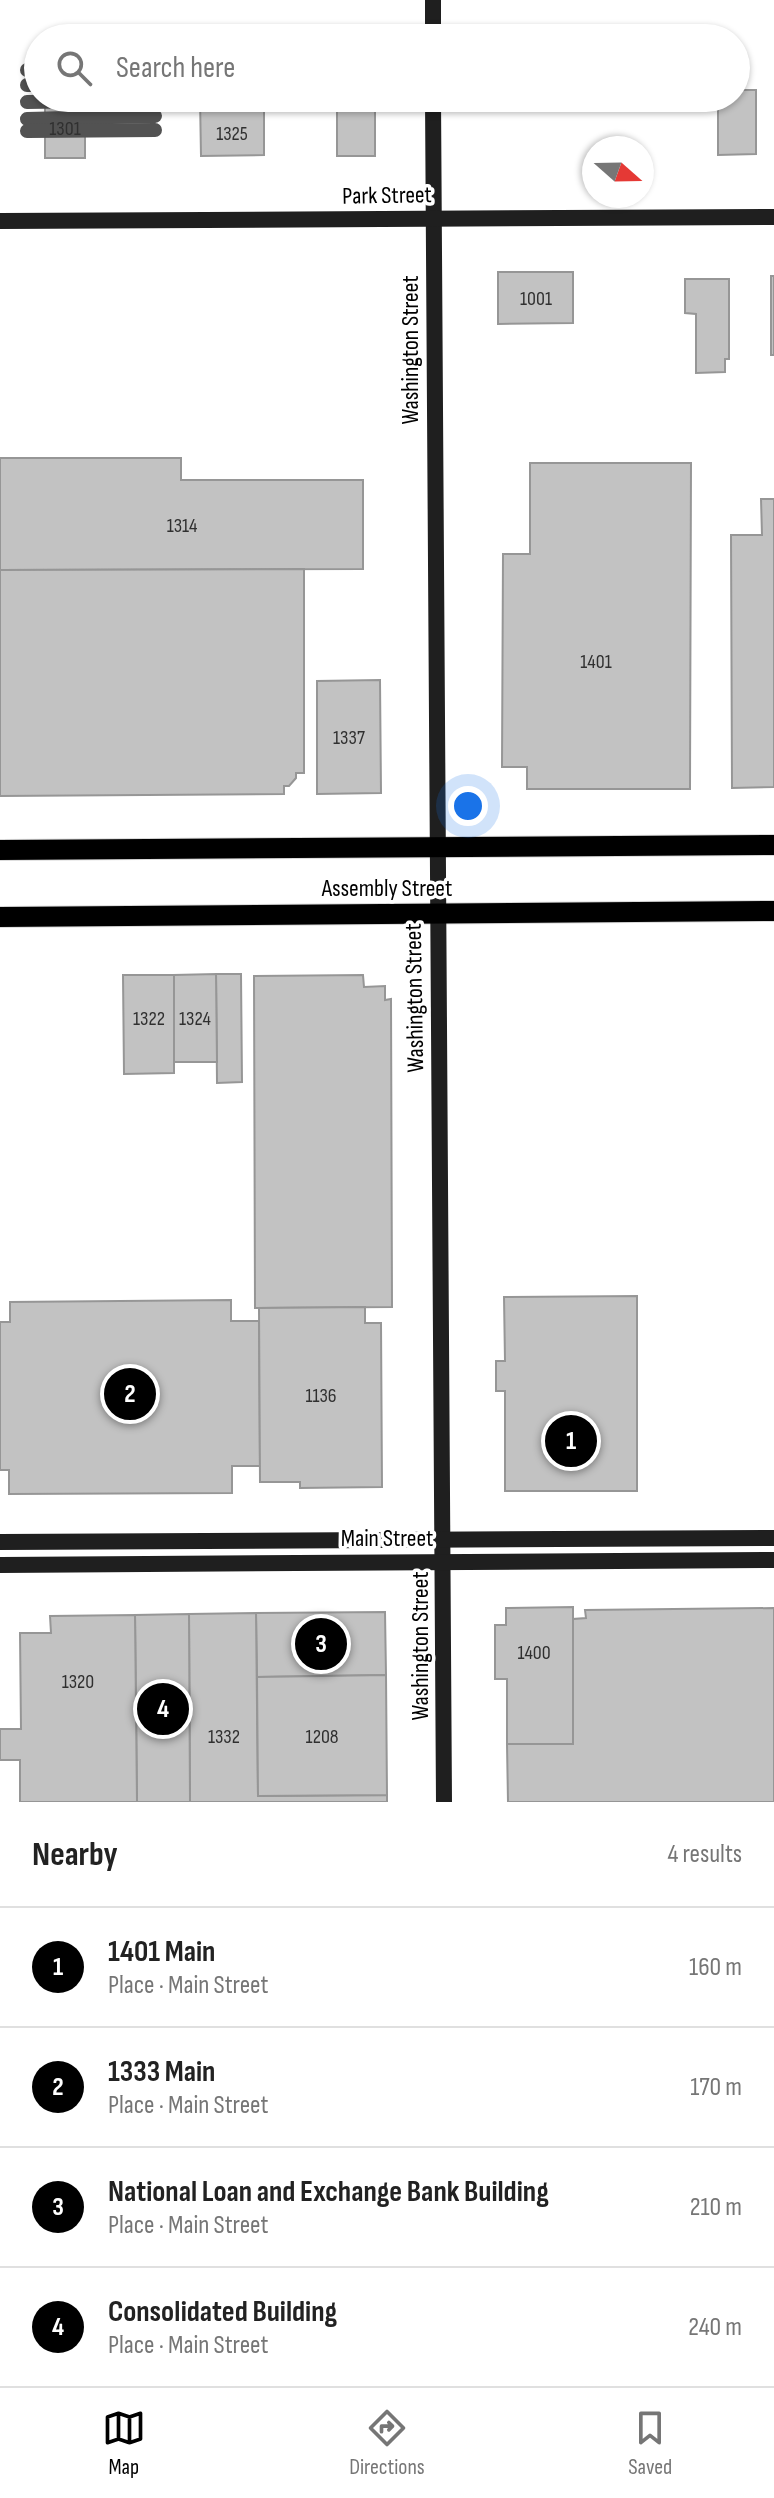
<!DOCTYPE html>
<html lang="en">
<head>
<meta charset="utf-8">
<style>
	:root { --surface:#fff; --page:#f2f2f2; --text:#222; --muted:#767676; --line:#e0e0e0; --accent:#000 }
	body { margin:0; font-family:"Sofia Sans Condensed",sans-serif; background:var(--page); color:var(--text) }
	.compass { position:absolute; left:582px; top:136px; width:72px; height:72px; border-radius:50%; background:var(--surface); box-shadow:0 2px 6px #0004; rotate:110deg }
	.you { position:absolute; left:468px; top:806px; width:28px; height:28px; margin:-20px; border:6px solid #fff; border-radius:50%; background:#1a73e8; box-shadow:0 0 0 12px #1a73e833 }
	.badge { display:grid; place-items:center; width:52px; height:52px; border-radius:50%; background:var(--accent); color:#fff; font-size:26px; font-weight:700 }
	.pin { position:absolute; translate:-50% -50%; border:4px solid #fff; box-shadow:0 2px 8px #0006 }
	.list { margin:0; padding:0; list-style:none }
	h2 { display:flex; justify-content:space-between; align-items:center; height:104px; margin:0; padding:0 32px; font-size:34px }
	h2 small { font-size:26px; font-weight:400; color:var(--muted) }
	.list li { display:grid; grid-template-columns:52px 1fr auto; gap:24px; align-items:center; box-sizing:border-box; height:120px; padding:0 32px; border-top:2px solid var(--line) }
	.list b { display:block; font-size:30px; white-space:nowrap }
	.list p { margin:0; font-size:26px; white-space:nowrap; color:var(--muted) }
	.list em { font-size:26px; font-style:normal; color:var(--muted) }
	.icon { flex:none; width:44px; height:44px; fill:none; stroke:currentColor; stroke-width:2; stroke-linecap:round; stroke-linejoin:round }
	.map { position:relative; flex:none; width:774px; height:1802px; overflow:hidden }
	.search { position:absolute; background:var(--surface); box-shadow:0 2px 6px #0004; left:24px; right:24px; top:24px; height:88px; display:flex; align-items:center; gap:20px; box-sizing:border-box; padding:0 28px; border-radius:44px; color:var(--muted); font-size:30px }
	.sheet { height:584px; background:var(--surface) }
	nav { display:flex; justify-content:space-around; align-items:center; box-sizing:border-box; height:112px; border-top:2px solid var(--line); background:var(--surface); font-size:22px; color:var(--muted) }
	nav a { display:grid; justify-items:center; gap:4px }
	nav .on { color:var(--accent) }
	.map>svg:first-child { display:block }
	.building { fill:#c2c2c2; stroke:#969696; stroke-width:2 }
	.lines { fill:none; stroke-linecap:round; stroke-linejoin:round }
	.primary-casing { stroke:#dbdbdb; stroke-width:22 }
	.lane { stroke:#525252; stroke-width:14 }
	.secondary { stroke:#1f1f1f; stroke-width:16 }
	.primary { stroke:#000; stroke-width:20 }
	.labels { text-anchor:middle; stroke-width:7; stroke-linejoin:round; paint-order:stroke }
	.number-label { font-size:20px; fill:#303030 }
	.street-label { font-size:24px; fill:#000; stroke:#fff }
</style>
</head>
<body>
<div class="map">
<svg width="774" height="1802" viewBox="0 0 774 1802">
	<rect width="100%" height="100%" fill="#fff"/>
	<g class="building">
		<path d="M736,90h20v64l-38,1v-57h18z"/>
		<rect x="45" y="98" width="40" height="60"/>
		<path d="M200,98h60v12h4v45l-63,1z"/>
		<rect x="337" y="98" width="38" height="58"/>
		<path d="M498,272h75v51l-75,1z"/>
		<rect x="771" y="276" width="3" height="79"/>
		<path d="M685,279h44v80h-4v13l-29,1v-59l-11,-1z"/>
		<path d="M0,458h181v22h182v89l-363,1z"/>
		<path d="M530,463h161l-1,326h-163v-22h-25l1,-213h27z"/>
		<path d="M761,499h13v288l-42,1 -1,-253h31z"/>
		<path d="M304,569v204h-8v5l-7,8h-5v8l-284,2v-226z"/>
		<path d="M380,680l1,113 -64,1v-113z"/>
		<path d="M216,974h25l1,108 -25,1z"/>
		<path d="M216,974l1,88h-43v-87z"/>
		<path d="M123,975h51v98l-50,1z"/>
		<path d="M363,975l1,12 21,-1v14l6,-1 1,308 -137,1 -1,-332z"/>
		<path d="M637,1296v195h-132v-100h-9v-30h9l-1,-64z"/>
		<path d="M231,1300v21h28l1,145h-28v27l-223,1v-24h-9v-148h10v-20z"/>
		<path d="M365,1307v16h16l1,164 -82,1v-6h-40l-1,-174z"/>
		<path d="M573,1607v137h-66v-65h-12v-54h11v-17z"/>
		<path d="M774,1608v194h-266l-1,-58h66v-125l13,-1 -1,-8z"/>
		<path d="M385,1612l1,63 -129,2 -1,-64z"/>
		<path d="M256,1613l2,183 129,-1v7h-197l-1,-188z"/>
		<path d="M189,1614l1,188h-53l-2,-187z"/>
		<path d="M135,1615l2,187h-117v-42h-20v-31h21l-1,-96h31l-1,-17z"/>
		<path d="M386,1675l1,120 -129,1 -1,-119z"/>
	</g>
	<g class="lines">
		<defs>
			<g id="primary">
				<path d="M0,850l774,-5"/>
				<path d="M0,917l774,-6"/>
			</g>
		</defs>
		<use href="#primary" class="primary-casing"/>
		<g class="lane">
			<path d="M27,70h11"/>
			<path d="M27,85h11"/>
			<path d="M27,102l128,-2"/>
			<path d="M27,119l128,-3"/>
			<path d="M27,131l128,-1"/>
		</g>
		<g class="secondary">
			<path d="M433,0v38"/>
			<path d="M433,98l11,1704"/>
			<path d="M0,221l774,-4"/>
			<path d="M0,1542l774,-4"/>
			<path d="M0,1565l774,-5"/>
		</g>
		<use href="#primary" class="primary"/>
	</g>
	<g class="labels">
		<g class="number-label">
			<text x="65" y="135">1301</text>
			<text x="232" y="140">1325</text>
			<text x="536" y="305">1001</text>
			<text x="182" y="532">1314</text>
			<text x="596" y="668">1401</text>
			<text x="349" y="744">1337</text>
			<text x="149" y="1025">1322</text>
			<text x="195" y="1025">1324</text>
			<text x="321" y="1402">1136</text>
			<text x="534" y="1659">1400</text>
			<text x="78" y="1688">1320</text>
			<text x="224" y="1743">1332</text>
			<text x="322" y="1743">1208</text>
		</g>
		<g class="street-label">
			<text transform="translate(387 195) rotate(-1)" y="8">Park Street</text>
			<text transform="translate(410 350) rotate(-90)" y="8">Washington Street</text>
			<text x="387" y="896">Assembly Street</text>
			<text transform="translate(414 998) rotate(-91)" y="8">Washington Street</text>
			<text x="387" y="1546">Main Street</text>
			<text transform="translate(420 1646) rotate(-90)" y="8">Washington Street</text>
		</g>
	</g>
</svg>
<svg class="compass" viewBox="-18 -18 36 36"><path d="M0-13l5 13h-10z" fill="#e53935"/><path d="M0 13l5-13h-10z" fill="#767676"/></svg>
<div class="you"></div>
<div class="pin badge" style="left:571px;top:1441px">1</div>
<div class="pin badge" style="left:130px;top:1394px">2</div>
<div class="pin badge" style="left:321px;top:1644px">3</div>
<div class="pin badge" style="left:163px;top:1709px">4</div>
<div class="search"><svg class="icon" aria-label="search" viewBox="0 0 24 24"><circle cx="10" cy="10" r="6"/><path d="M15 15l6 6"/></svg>Search here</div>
</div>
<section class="sheet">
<h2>Nearby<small>4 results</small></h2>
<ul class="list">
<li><span class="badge">1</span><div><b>1401 Main</b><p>Place · Main Street</p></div><em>160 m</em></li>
<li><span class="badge">2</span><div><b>1333 Main</b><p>Place · Main Street</p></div><em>170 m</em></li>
<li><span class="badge">3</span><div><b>National Loan and Exchange Bank Building</b><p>Place · Main Street</p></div><em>210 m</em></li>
<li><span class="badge">4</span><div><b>Consolidated Building</b><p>Place · Main Street</p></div><em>240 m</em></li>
</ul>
</section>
<nav>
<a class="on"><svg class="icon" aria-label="map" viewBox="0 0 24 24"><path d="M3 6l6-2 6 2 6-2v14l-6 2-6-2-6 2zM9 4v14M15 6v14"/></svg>Map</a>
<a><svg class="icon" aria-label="directions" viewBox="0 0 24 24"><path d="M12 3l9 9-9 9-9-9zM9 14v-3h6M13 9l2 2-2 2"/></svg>Directions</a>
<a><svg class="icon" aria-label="saved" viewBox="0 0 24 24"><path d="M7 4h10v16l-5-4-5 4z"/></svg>Saved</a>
</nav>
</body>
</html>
